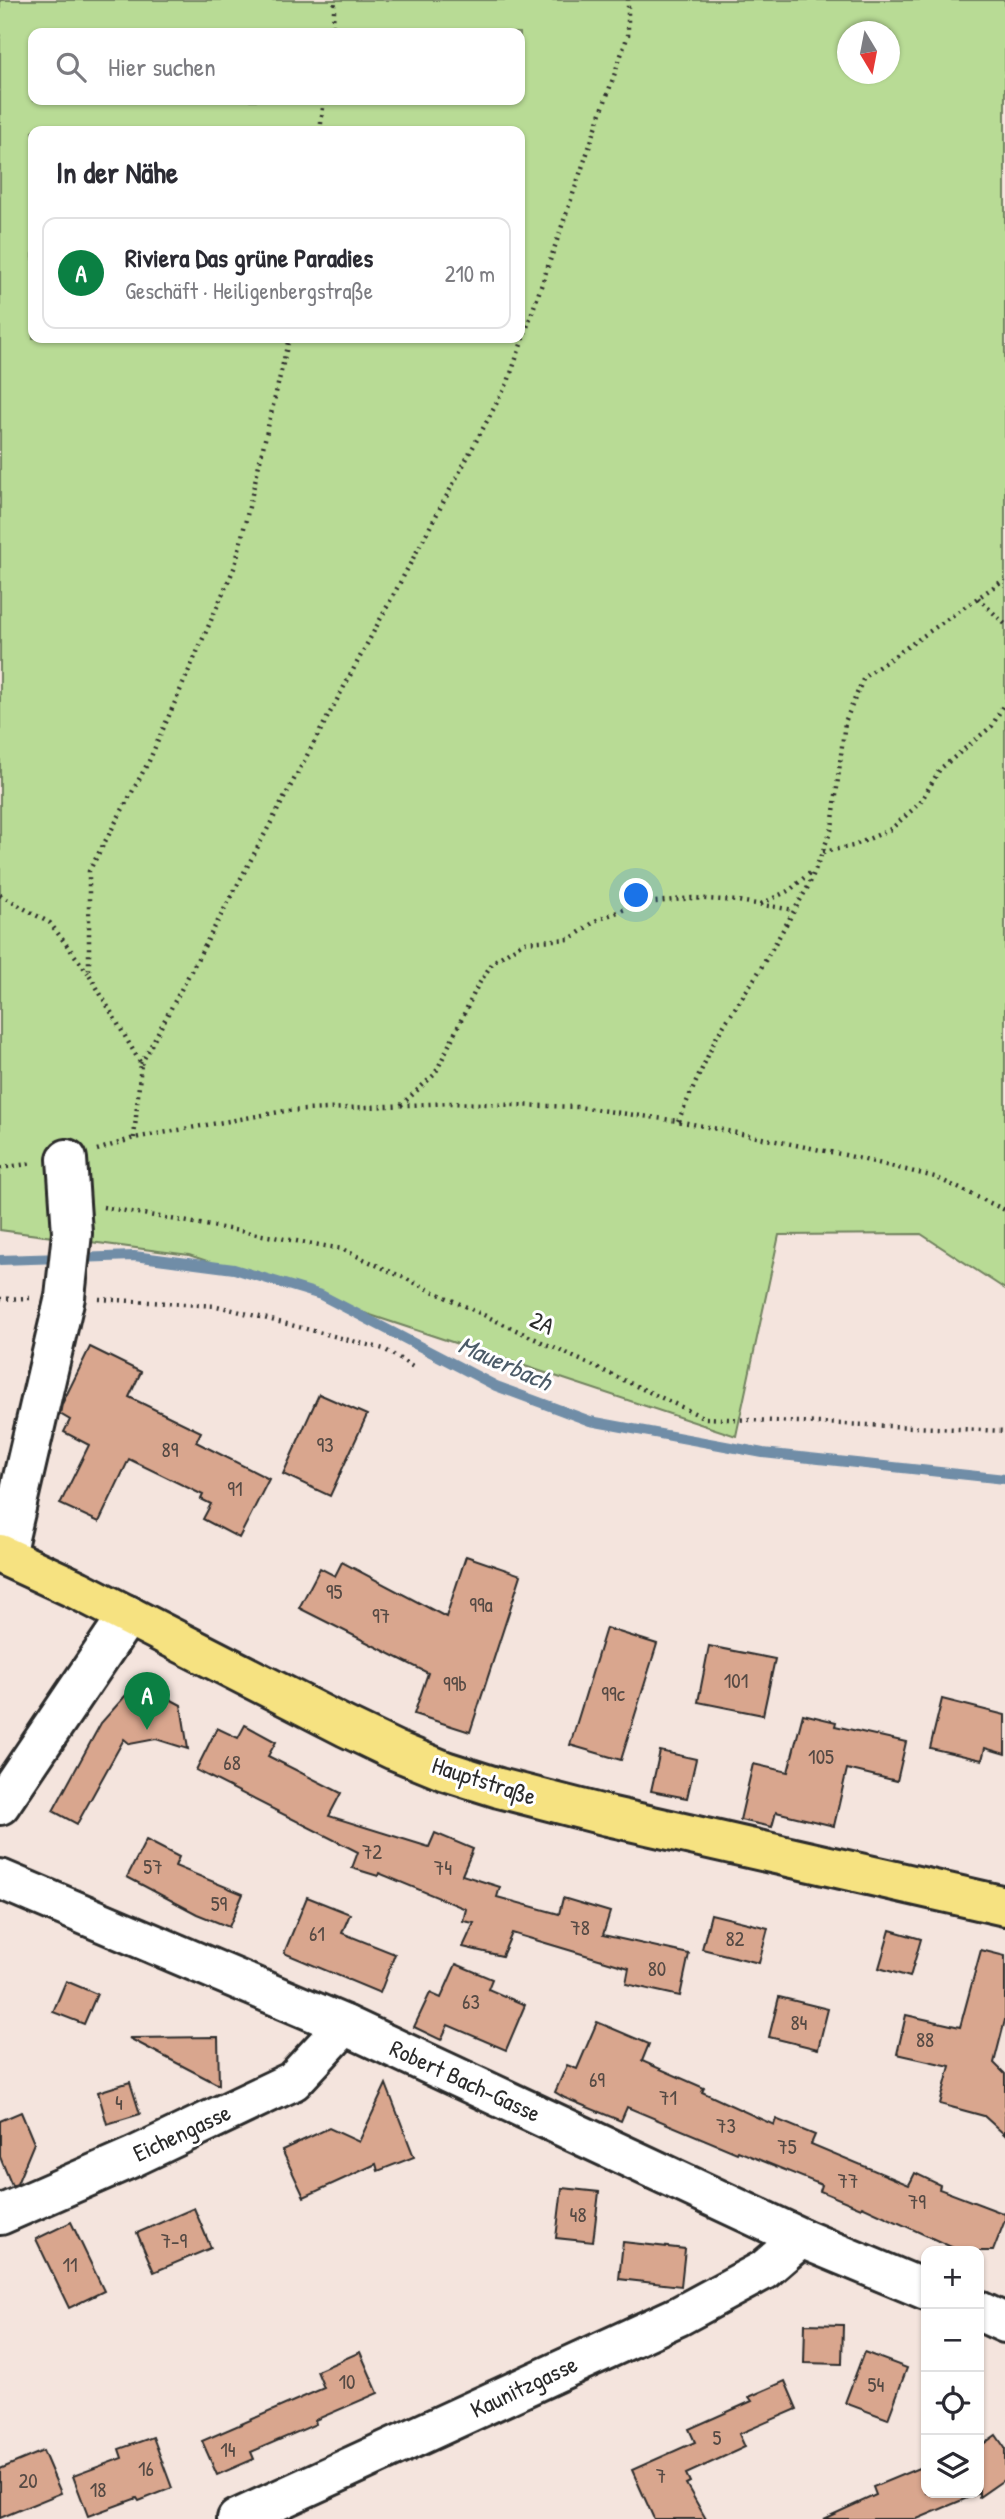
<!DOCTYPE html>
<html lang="de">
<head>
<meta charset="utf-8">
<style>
	:root { --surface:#fff; --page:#f7f7f7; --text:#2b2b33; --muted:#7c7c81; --line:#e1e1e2; --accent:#0b8043 }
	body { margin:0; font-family:"Patrick Hand",sans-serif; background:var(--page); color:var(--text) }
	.controls { position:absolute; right:21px; bottom:21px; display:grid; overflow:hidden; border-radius:14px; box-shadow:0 2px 5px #0004 }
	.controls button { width:63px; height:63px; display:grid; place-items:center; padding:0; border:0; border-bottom:2px solid var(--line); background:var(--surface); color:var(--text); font:35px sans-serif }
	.compass { position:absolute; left:837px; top:21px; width:63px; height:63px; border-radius:50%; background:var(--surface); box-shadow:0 2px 5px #0004; rotate:170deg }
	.you { position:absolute; left:637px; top:896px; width:24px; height:24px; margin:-18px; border:5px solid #fff; border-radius:50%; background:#1a73e8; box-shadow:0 0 0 10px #1a73e833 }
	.badge { display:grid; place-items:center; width:46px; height:46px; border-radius:50%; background:var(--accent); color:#fff; font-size:23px; font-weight:700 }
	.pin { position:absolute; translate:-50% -58px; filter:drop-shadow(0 2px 4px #0008) }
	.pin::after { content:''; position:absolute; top:37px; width:24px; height:21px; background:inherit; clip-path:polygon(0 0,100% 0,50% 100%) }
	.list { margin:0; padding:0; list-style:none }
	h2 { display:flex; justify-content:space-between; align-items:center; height:91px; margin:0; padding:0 28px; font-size:30px }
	h2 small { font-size:23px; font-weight:400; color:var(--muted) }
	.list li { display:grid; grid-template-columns:46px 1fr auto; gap:21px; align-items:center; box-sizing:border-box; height:112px; margin:0 14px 14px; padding:0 14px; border:2px solid var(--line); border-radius:14px }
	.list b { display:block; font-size:26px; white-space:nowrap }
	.list p { margin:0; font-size:23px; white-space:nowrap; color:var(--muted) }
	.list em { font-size:23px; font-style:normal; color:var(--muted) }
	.icon { flex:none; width:38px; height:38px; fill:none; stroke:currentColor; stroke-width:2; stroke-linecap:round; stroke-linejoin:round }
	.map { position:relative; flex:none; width:1005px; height:2519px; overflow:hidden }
	.search { position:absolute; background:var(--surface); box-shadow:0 2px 5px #0004; left:28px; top:28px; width:497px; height:77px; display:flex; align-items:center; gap:18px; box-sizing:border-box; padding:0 24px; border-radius:14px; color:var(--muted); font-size:26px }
	.panel { position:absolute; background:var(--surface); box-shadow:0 2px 5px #0004; left:28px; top:126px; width:497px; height:217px; border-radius:14px }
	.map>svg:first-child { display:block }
	.green { fill:#b8db95; stroke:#728360; stroke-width:2; fill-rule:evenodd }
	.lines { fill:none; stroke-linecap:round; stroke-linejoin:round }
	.stream { stroke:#6f8da7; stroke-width:10 }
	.building { fill:#d9a68e; stroke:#2b2b2b; stroke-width:2 }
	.minor-casing { stroke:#2b2b2b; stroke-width:44 }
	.major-casing { stroke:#2b2b2b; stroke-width:44 }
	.path { stroke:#2b2b2b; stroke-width:4.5; stroke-dasharray:2 5; stroke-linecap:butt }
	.minor { stroke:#fff; stroke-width:38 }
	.major { stroke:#f6e281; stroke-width:38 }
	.labels { text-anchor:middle; stroke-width:6; stroke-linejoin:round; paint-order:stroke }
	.number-label { font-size:21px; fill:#564a44 }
	.street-label { font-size:24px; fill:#2b2b2b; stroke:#fff }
	.water-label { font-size:26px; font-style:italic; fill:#4d5c69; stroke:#fff }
</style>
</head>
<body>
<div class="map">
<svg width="1005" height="2519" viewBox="0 0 1005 2519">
	<rect width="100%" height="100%" fill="#f4e4dd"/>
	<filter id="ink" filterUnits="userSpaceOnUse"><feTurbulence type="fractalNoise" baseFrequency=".0143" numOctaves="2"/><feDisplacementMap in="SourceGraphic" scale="14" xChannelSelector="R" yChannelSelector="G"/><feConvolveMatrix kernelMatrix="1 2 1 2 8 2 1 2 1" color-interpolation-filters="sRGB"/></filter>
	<g filter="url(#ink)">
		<path class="green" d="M0,0h1005v1289l-84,-55 -142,1 -43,201 -547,-181 -189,-25zM848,32h42v42h-42zM33,33h487v67h-487zM33,131h487v207h-487z"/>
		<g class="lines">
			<g class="stream">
				<path d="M77,1258l57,-2 100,13 87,26 175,91 94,35 173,32 242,26"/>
				<path d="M0,1260l62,-2"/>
			</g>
		</g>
		<g class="building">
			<path d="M90,1347l51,25 -12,25 72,35 -5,10 73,37 -30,59 -36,-19 8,-15 -10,-5 2,-4 -74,-36 -30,63 -39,-18 29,-59 -25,-13 6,-12 -10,-6 2,-10z"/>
			<path d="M319,1394l48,21 -37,81 -47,-22z"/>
			<path d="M466,1556l55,19 -51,157 -56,-18 14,-41 -129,-65 21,-40 15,8 7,-14 104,55z"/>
			<path d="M606,1628l51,16 -36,116 -51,-15z"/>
			<path d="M709,1646l66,13 -12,56 -65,-13z"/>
			<path d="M149,1688l32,17 7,44 -32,-10 -26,5 -6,-5 -47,85 -24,-13 48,-88 25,-28 15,14z"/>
			<path d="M942,1699l63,16v39l-20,-6 -3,12 -52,-12z"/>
			<path d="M803,1714l33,8 -1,4 71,16 -9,39 -50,-12 -13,57 -58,-14 -4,15 -32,-7 13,-56 35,8z"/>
			<path d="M245,1725l31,17 -8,14 73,37 -12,23 100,31 6,-14 38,16 -11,26 38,12 -3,10 62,17 4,-16 47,14 -7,23 86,19 -9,42 -54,-12 3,-16 -117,-35 -10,23 -39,-9 11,-24 -11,-2 3,-12 -87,-36 -1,3 -26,-8 6,-16 -162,-82 21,-42 21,10z"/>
			<path d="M660,1751l36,8 -9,39 -36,-7z"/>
			<path d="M146,1840l33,17 -4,9 68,28 -14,33 -32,-13 -70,-37z"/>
			<path d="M307,1897l43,17 -8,19 53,21 -15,39 -96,-40z"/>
			<path d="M711,1914l57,14 -9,35 -57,-14z"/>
			<path d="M890,1930l31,9 -11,38 -31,-9z"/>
			<path d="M981,1950l24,6v64l-11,43 11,11v61l-21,-19 -44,-12 10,-38 -53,-12 9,-39 54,12z"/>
			<path d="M456,1964l36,15 -4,10 37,16 -19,45 -58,-25 -7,15 -27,-13 16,-34 11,5z"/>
			<path d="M66,1981l31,13 -13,30 -31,-12z"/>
			<path d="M779,1997l49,12 -10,40 -49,-12z"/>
			<path d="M597,2022l52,22 -7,17 62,27 -2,4 72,33 2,-6 39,16 -4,9 98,41 6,-12 25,12 -1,4 66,25v6l-12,31h-33l-98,-45 -1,2 -41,-17 2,-6 -84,-34 -1,2 -110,-46 -6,14 -56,-23 -10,-6 12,-27 10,4z"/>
			<path d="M218,2037l1,48 -90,-47z"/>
			<path d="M130,2082l10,32 -33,10 -9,-32z"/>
			<path d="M386,2084l28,73 -36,14 -2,-7 -72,33 -22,-47 47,-22 30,14z"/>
			<path d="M21,2112l13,31 -17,41 -5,2 -12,-29v-36z"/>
			<path d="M562,2188l37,4 -6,50 -37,-4z"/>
			<path d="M194,2208l17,40 -57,24 -17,-39z"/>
			<path d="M71,2222l33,69 -35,17 -33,-69z"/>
			<path d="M623,2242l62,7 -4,37 -62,-7z"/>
			<path d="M805,2324l38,1 -1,39 -38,-1z"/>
			<path d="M360,2352l18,41 -63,27 1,4 -65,28 3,7 -37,16 -15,-34 122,-53 -7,-17z"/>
			<path d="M864,2352l43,16 -19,51 -43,-16z"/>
			<path d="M785,2381l12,28 -58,25 6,13 -59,27 4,8 -4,2 20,35h-52l-22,-49 63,-28 -6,-13 63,-28 -3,-4z"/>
			<path d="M996,2435l9,13v31l-26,18v-4l-62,26h-94l53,-24 -3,-8 53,-22v28h53v-46z"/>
			<path d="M153,2437l19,51 -33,13 -2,-3 -49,18 -15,-40 49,-18 -3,-9z"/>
			<path d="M43,2451l18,42 -61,25v-49z"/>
		</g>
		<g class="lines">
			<defs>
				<g id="minor">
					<path d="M5,1555l60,-258 7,-64 -5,-74"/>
					<path d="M0,1805l128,-190"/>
					<path d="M0,1879l345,146 456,213 125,52"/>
					<path d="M0,2215l133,-58 160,-76 52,-56"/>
					<path d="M979,2311l26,12"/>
					<path d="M237,2519l442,-203 85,-46 37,-32"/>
				</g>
				<path id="major" d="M0,1554l78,36 268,137 48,23 51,21 54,17 109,28 397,90"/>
			</defs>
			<use href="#minor" class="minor-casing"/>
			<use href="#major" class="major-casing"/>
			<g class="path">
				<path d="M332,33l3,-33"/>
				<path d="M320,131l4,-31"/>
				<path d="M978,598l27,26"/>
				<path d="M823,852l30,-6 38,-17 29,-26 20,-34 52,-43 13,-24"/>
				<path d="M0,895l50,28 38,50"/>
				<path d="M761,904l29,-14 22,-19"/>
				<path d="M141,1064l367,-682 120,-347v-35"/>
				<path d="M401,1105l34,-31 42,-87 16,-25 31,-20 46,-3 27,-19 41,-16 54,-6 46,3 56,9"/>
				<path d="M678,1121l39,-85 41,-63 51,-88 23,-57 13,-106 19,-45 141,-98"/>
				<path d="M134,1138l7,-74 -52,-90v-103l60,-110 86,-195 54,-228"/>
				<path d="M97,1150l37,-12 151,-27 166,-8 127,4 100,14 167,34 90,22 70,33"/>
				<path d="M0,1168l34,-5"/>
				<path d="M103,1207l239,42 363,169 300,13"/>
				<path d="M0,1299l31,-1"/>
				<path d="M99,1299l118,7 167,43 32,20"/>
			</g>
			<use href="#minor" class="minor"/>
			<use href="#major" class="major"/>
		</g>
	</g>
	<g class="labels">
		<g class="number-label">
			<text x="325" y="1452">93</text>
			<text x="170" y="1457">89</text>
			<text x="235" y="1496">91</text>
			<text x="334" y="1599">95</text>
			<text x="481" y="1612">99a</text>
			<text x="381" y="1623">97</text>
			<text x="736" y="1688">101</text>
			<text x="455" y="1691">99b</text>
			<text x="613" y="1701">99c</text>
			<text x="821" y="1764">105</text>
			<text x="232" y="1770">68</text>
			<text x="372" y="1859">72</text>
			<text x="153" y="1874">57</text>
			<text x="443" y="1875">74</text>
			<text x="219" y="1911">59</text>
			<text x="580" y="1935">78</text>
			<text x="317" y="1941">61</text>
			<text x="735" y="1946">82</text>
			<text x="657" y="1976">80</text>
			<text x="471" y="2009">63</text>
			<text x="799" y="2030">84</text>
			<text x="925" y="2047">88</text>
			<text x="597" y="2087">69</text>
			<text x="668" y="2105">71</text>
			<text x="119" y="2110">4</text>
			<text x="726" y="2133">73</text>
			<text x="787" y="2154">75</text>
			<text x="848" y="2188">77</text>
			<text x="917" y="2209">79</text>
			<text x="578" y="2222">48</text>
			<text x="174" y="2248">7-9</text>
			<text x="70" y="2272">11</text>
			<text x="347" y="2389">10</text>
			<text x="876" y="2392">54</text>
			<text x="717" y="2445">5</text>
			<text x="228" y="2457">14</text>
			<text x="146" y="2476">16</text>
			<text x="661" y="2483">7</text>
			<text x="28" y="2488">20</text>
			<text x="98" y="2497">18</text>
		</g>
		<g class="street-label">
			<text transform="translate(542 1323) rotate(25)" y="8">2A</text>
			<text transform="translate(484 1781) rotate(18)" y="8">Hauptstraße</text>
			<text transform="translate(465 2081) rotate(25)" y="8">Robert Bach-Gasse</text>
			<text transform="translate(182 2133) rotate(-25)" y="8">Eichengasse</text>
			<text transform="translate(524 2387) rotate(-25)" y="8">Kaunitzgasse</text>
		</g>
		<g class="water-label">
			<text transform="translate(505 1363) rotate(24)" y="9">Mauerbach</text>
		</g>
	</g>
</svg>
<div class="controls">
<button>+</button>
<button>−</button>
<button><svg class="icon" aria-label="locate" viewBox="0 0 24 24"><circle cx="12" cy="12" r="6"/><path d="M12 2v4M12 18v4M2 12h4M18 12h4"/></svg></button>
<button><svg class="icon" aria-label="layers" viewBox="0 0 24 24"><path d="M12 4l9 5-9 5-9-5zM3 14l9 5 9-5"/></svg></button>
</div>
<svg class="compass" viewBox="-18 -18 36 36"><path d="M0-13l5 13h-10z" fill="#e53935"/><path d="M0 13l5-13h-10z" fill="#7c7c81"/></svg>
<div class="you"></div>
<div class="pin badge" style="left:147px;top:1730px">A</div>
<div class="search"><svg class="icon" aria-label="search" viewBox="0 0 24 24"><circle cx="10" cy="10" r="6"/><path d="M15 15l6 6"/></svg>Hier suchen</div>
<section class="panel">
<h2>In der Nähe<small></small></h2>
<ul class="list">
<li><span class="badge">A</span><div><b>Riviera Das grüne Paradies</b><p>Geschäft · Heiligenbergstraße</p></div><em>210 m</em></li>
</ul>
</section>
</div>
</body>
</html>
